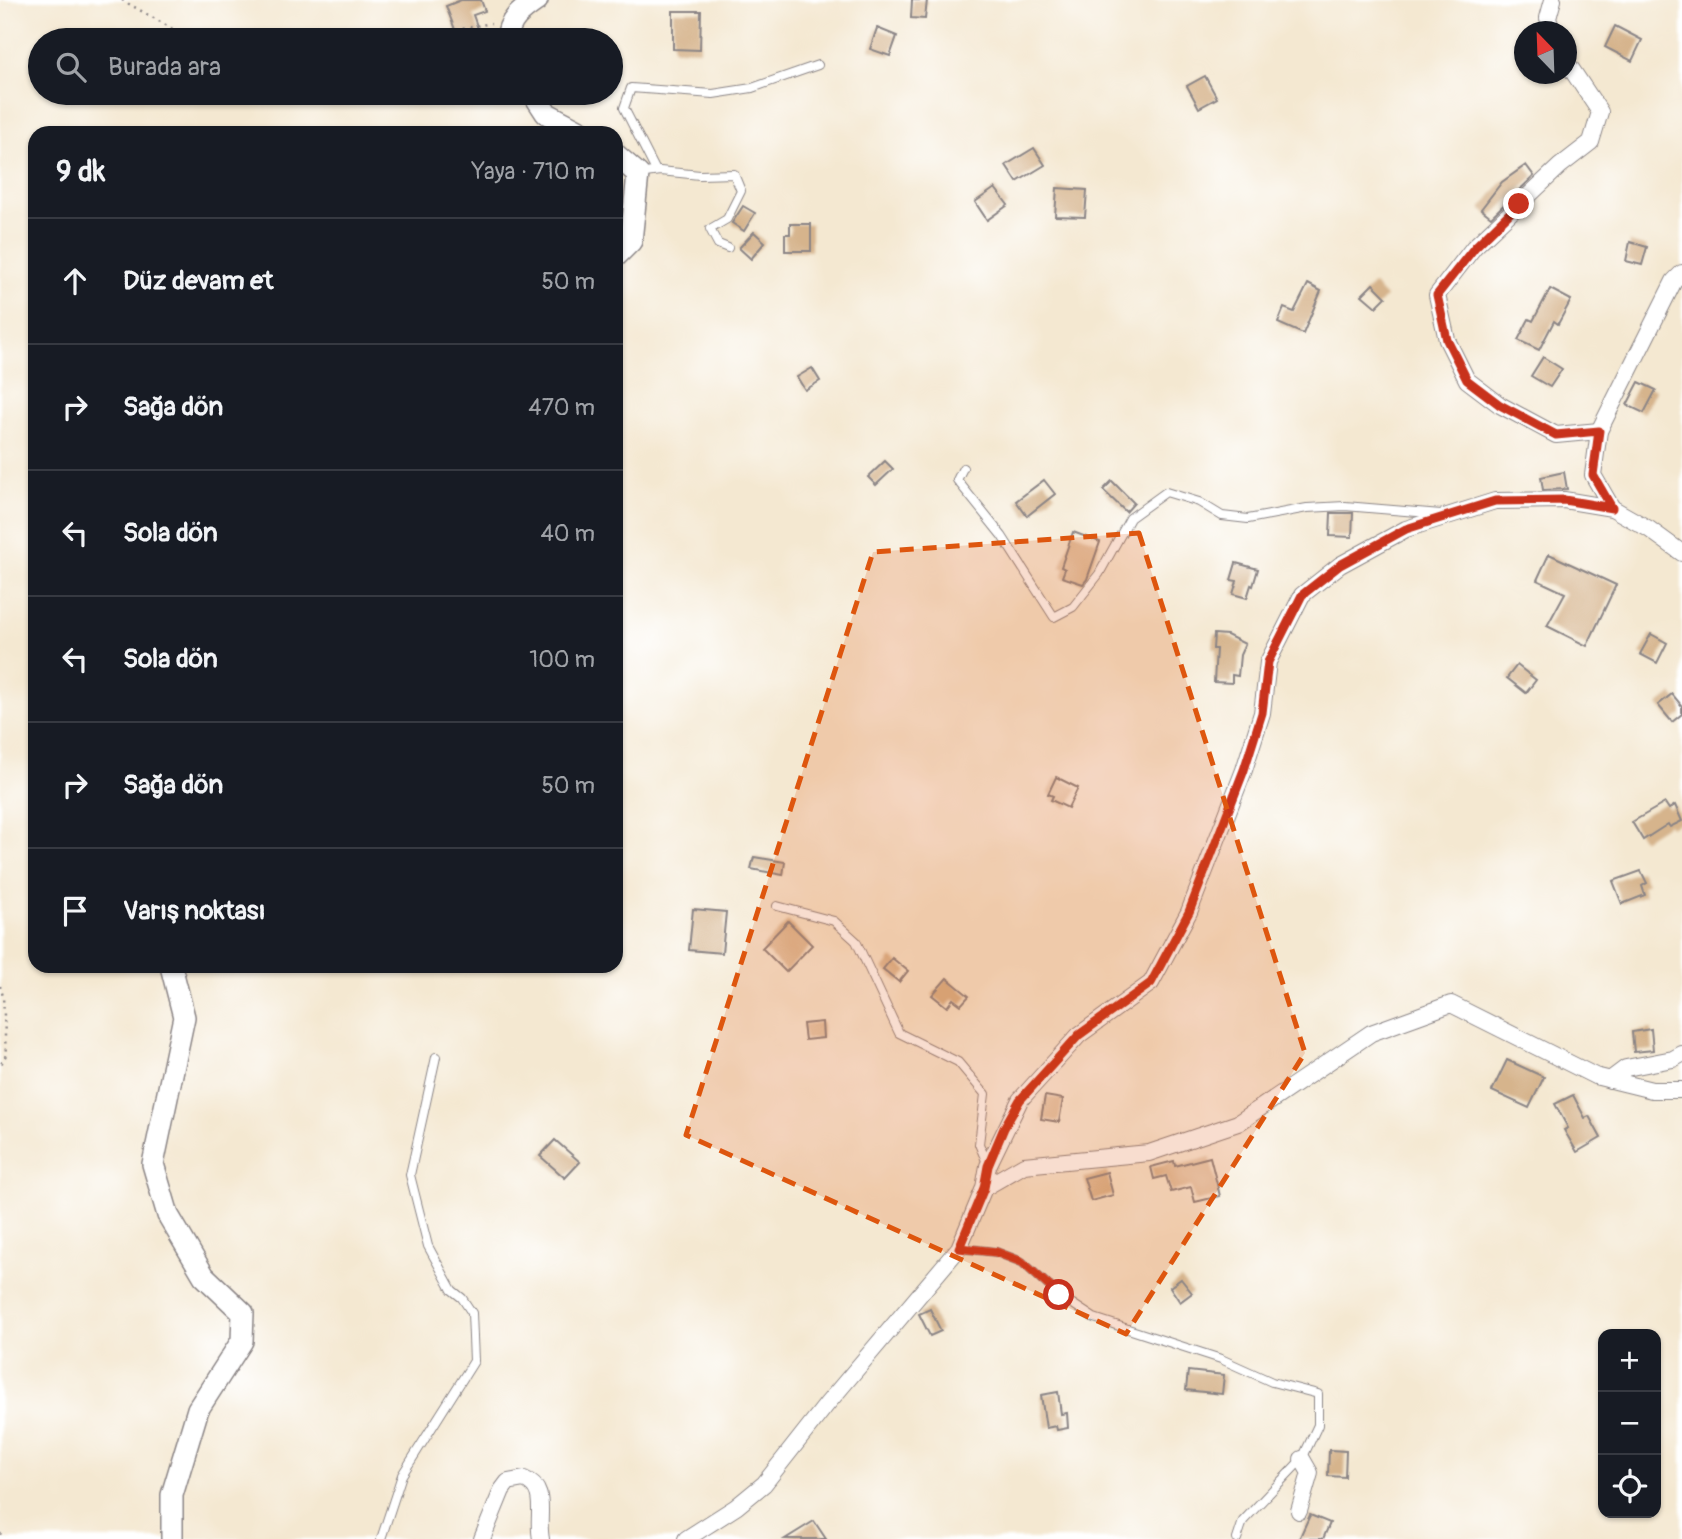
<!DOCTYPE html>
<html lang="tr">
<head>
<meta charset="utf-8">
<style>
	:root { --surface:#171b24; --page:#20242c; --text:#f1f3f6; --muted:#9ea1a6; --line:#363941 }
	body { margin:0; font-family:Pangolin,sans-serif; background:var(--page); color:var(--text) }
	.controls { position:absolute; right:21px; bottom:21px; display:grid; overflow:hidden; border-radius:14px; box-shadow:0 2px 5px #0004 }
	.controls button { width:63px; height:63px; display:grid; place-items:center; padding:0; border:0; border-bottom:2px solid var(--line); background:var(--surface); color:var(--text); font:35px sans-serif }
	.compass { position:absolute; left:1514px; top:21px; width:63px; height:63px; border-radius:50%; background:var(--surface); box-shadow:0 2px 5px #0004; rotate:337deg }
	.stop { position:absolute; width:21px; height:21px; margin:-16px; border:5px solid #c8321e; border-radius:50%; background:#fff }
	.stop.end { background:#c8321e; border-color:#fff; box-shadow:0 2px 7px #0008 }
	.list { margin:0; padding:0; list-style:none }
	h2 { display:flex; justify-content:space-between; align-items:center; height:91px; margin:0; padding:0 28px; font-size:30px }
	h2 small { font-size:23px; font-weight:400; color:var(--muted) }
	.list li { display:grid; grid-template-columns:46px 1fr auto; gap:21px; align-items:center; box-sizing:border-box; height:126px; padding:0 28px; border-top:2px solid var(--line) }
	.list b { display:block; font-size:26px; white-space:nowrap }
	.list em { font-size:23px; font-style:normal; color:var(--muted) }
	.icon { flex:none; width:38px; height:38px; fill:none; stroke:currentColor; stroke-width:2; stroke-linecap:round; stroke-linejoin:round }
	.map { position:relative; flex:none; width:1682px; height:1539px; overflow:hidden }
	.search { position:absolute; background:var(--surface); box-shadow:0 2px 5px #0004; left:28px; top:28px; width:595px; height:77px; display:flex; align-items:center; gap:18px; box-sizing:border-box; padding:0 24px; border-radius:38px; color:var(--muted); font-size:26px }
	.panel { position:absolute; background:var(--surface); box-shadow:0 2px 5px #0004; left:28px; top:126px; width:595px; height:847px; border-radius:21px }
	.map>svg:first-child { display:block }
	.building { fill:#d6b48c }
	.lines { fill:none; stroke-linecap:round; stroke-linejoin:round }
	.service-casing { stroke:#8b8586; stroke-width:10 }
	.minor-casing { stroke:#8b8586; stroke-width:18 }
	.tertiary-casing { stroke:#8b8586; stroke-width:24 }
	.path { stroke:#8b8586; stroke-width:2.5; stroke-dasharray:2 5; stroke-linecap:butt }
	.service { stroke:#fff; stroke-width:8 }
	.minor { stroke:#fff; stroke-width:16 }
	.tertiary { stroke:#fff; stroke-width:21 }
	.route { stroke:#c8321e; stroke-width:9 }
	.marked { fill:#de560e; fill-opacity:0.2; stroke:#de560e; stroke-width:5; stroke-dasharray:14 9; stroke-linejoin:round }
</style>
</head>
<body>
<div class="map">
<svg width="1682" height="1539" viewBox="0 0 1682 1539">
	<rect width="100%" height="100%" fill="#fff"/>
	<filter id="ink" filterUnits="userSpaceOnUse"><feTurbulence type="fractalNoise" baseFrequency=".0143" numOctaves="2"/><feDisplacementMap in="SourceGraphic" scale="14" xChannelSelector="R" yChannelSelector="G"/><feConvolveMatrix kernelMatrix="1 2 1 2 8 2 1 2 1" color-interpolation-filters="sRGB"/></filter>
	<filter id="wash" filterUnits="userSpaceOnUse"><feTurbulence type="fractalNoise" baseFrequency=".00686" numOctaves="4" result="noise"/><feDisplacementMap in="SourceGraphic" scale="28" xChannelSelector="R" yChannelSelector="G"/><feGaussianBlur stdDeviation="1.57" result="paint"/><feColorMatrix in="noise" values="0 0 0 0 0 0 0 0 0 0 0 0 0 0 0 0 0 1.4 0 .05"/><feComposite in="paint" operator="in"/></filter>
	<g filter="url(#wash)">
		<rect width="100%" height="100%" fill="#f4e8d1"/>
		<g id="blocks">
			<g class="building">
				<path d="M461,0h20l4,11 -12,4 9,25h-23l-13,-34z"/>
				<path d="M912,0h15l-2,19 -14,-1z"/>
				<path d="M673,11h28l-1,39 -27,-1z"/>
				<path d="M1615,26l27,14 -10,21 -27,-14z"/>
				<path d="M877,28l20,8 -7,20 -20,-7z"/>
				<path d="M1205,76l12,22 -18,10 -12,-22z"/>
				<path d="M1034,148l11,17 -28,17 -11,-17z"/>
				<path d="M1526,165l8,11 -43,41 -10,-8 21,-27z"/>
				<path d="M995,188l13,17 -21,15 -12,-18z"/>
				<path d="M1057,188l30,2 -2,27 -30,-1z"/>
				<path d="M743,206l12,7 -11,18 -12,-8z"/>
				<path d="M790,224h21v27h-26v-17h5z"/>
				<path d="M754,232l11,10 -14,17 -12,-11z"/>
				<path d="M1630,242l17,5 -5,18 -16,-4z"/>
				<path d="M1308,284l13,7 -18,43 -25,-11 6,-15 10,4z"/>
				<path d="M1373,284l13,13 -10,10 -14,-12z"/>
				<path d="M1550,289l21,11 -13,24 -4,-3 -15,29 -21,-10 11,-21 4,2z"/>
				<path d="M1543,357l19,12 -12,18 -19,-11z"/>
				<path d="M812,368l8,13 -15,9 -8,-13z"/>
				<path d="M1639,382l17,8 -12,23 -17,-8z"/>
				<path d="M885,461l8,8 -17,16 -8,-8z"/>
				<path d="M1564,472l3,17 -24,1 -2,-13z"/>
				<path d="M1044,480l11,14 -28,22 -11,-15z"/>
				<path d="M1112,481l22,22 -8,9 -23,-22z"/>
				<path d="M1331,513h22l-1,24 -22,-1z"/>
				<path d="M1073,532l27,10 -13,37 -4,5 -21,-7 3,-8 -4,-2z"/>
				<path d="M1549,554l67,31 -29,61 -40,-20 18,-33 -28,-13z"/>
				<path d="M1236,563l22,6 -5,17 -2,-1 -4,13 -14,-4 4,-13 -6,-1z"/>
				<path d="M1214,634l13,1 18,9 -5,11 -2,21 -6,-1v8l-18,-1 2,-33h-3z"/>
				<path d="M1651,634l16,9 -10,20 -17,-9z"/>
				<path d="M1517,665l19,15 -10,13 -19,-15z"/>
				<path d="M1672,694l10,12v8l-10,8 -14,-17z"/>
				<path d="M1056,777l22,11 -10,20 -17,-8 2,-4 -5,-2z"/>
				<path d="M1665,803l4,6 6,-4 7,16 -12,6 -2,-3 -25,16 -11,-18z"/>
				<path d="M754,857l31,5 -2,13 -32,-6z"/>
				<path d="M1641,871l6,12 -5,3 3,9 -23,9 -9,-23z"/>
				<path d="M693,909l33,3 -4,41 -33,-3z"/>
				<path d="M788,921l24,24 -26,27 -24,-24z"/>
				<path d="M892,958l16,13 -9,11 -16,-13z"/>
				<path d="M947,978l22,18 -8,9 -8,-6 -6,8 -15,-12z"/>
				<path d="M822,1022l1,16 -18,2 -2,-16z"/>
				<path d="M1651,1029l2,21 -19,2 -2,-20z"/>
				<path d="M1507,1060l37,17 -15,31 -37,-17z"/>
				<path d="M1573,1095l12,23 4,-2 12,22 -24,14 -13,-22 4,-2 -13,-24z"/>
				<path d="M1045,1096l18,3 -4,23 -18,-3z"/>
				<path d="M555,1140l25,22 -15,16 -25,-22z"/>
				<path d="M1210,1157l10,39 -25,6 -4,-15 -20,5 -5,-16 -12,3 -3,-12 23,-6 1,5z"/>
				<path d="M1107,1172l6,23 -22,6 -7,-23z"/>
				<path d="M1181,1279l11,14 -12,9 -10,-15z"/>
				<path d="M930,1309l11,22 -11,5 -11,-22z"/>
				<path d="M1188,1371l36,4 -2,19 -36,-4z"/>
				<path d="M1058,1392l3,22 6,-1 1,15 -11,2 -1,-4 -10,2 -5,-33z"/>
				<path d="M1329,1450l17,1 -1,26 -17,-1z"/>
				<path d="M1310,1515l20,8 -7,16h-24z"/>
				<path d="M814,1521l12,18h-41z"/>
			</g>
		</g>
	</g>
	<g filter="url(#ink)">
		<use href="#blocks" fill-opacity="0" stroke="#8b8586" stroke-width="2"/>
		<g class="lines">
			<defs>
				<g id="service">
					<path d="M656,171l-32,-63 7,-20 82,6 39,-6 66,-23"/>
					<path d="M638,174l22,-3 40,4 34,-1 7,17 -14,28 -17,10 8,15 10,4"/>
					<path d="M963,468l-6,12 45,56 52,81 19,-10 26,-33 31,-56 36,-26 33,10 23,14 26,3 59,-11 38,-2 96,8"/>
					<path d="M777,906l57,15 22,20 43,92 59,29 27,32 -6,50 8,19"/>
					<path d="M959,1248l37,4 26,10 37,33 35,23 127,41 51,23 46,12v31l-16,34 -59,62 -6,18"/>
					<path d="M381,1539l21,-64 72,-114 -2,-48 -10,-15 -10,-8 -24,-44 -18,-71 26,-118"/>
				</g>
				<g id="minor">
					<path d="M1552,32l-4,-14 5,-18"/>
					<path d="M1566,61l34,51 -9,30 -31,24 -86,81 -37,48 10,45 20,40 33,25 56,30 43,-4"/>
					<path d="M1612,508l-19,-33 6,-44 75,-150 8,-8"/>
					<path d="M1610,1080l16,-12 47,-9 9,-5"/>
					<path d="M984,1188l4,-22 32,-66 59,-65 72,-52 38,-71 55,-142 18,-57 6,-51 34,-67 38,-30 66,-36 89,-28 69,-1 48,8 37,21 33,24"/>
					<path d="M1299,1511l11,-38 -8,-14"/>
					<path d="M482,1539l20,-49 6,-8 16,-3c25,10 12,37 17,60"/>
					<path d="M686,1539l50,-32 28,-23 63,-80 132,-156 25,-60 40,-23 125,-12 89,-30 133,-90 80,-29 144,72 57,14h30"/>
				</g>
				<g id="tertiary">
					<path d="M507,40c1,-20 14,-29 30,-40"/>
					<path d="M533,93l13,20 38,20"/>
					<path d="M616,155l22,19 -7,67 -15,15"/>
					<path d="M171,966l13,51 -31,147 15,51 36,61 39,37 -1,28 -44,68 -26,86v44"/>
				</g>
			</defs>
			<use href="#service" class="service-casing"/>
			<use href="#minor" class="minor-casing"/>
			<use href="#tertiary" class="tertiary-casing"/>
			<g class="path">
				<path d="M122,0l70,40"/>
				<path d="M352,40l10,-4 85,-4 44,-9"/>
				<path d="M0,986l3,10 3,59 -6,11"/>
				<path d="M0,1533l3,6"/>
			</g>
			<use href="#service" class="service"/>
			<use href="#minor" class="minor"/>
			<use href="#tertiary" class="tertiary"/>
		</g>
	</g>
	<g class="lines" filter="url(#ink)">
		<path class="route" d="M1059,1295l-37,-33 -26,-10 -37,-4 25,-60 4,-22 16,-38 16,-28 59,-65 72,-52 38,-71 55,-142 18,-57 6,-51 34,-67 38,-30 66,-36 89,-28 69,-1 48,8 -19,-33 6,-44 -43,4 -56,-30 -33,-25 -20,-40 -10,-45 38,-48 44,-43"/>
	</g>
	<path class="marked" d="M1139,533l166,520 -179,281 -440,-199 187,-583z"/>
</svg>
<div class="controls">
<button>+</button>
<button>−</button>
<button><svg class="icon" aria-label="locate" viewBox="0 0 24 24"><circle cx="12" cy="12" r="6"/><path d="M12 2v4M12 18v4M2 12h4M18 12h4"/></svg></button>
</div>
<svg class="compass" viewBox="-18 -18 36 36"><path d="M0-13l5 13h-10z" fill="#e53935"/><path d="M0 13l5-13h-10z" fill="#9ea1a6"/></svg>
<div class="stop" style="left:1059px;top:1295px"></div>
<div class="stop end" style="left:1519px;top:204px"></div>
<div class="search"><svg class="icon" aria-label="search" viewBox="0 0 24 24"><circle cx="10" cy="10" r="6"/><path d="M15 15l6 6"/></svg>Burada ara</div>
<section class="panel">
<h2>9 dk<small>Yaya · 710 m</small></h2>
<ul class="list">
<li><svg class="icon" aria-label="ahead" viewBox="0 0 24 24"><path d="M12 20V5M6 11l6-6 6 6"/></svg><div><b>Düz devam et</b></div><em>50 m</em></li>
<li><svg class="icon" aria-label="right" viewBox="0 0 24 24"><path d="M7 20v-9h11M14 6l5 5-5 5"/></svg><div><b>Sağa dön</b></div><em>470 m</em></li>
<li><svg class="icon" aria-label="left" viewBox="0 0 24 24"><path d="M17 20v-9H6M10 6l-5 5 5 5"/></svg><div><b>Sola dön</b></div><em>40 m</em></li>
<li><svg class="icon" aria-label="left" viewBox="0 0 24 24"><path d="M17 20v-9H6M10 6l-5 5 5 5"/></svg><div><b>Sola dön</b></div><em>100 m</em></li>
<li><svg class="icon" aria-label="right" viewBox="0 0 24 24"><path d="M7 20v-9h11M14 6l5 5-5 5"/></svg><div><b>Sağa dön</b></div><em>50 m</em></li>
<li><svg class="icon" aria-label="arrive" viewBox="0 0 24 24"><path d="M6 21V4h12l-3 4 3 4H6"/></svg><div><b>Varış noktası</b></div></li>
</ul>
</section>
</div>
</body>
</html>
